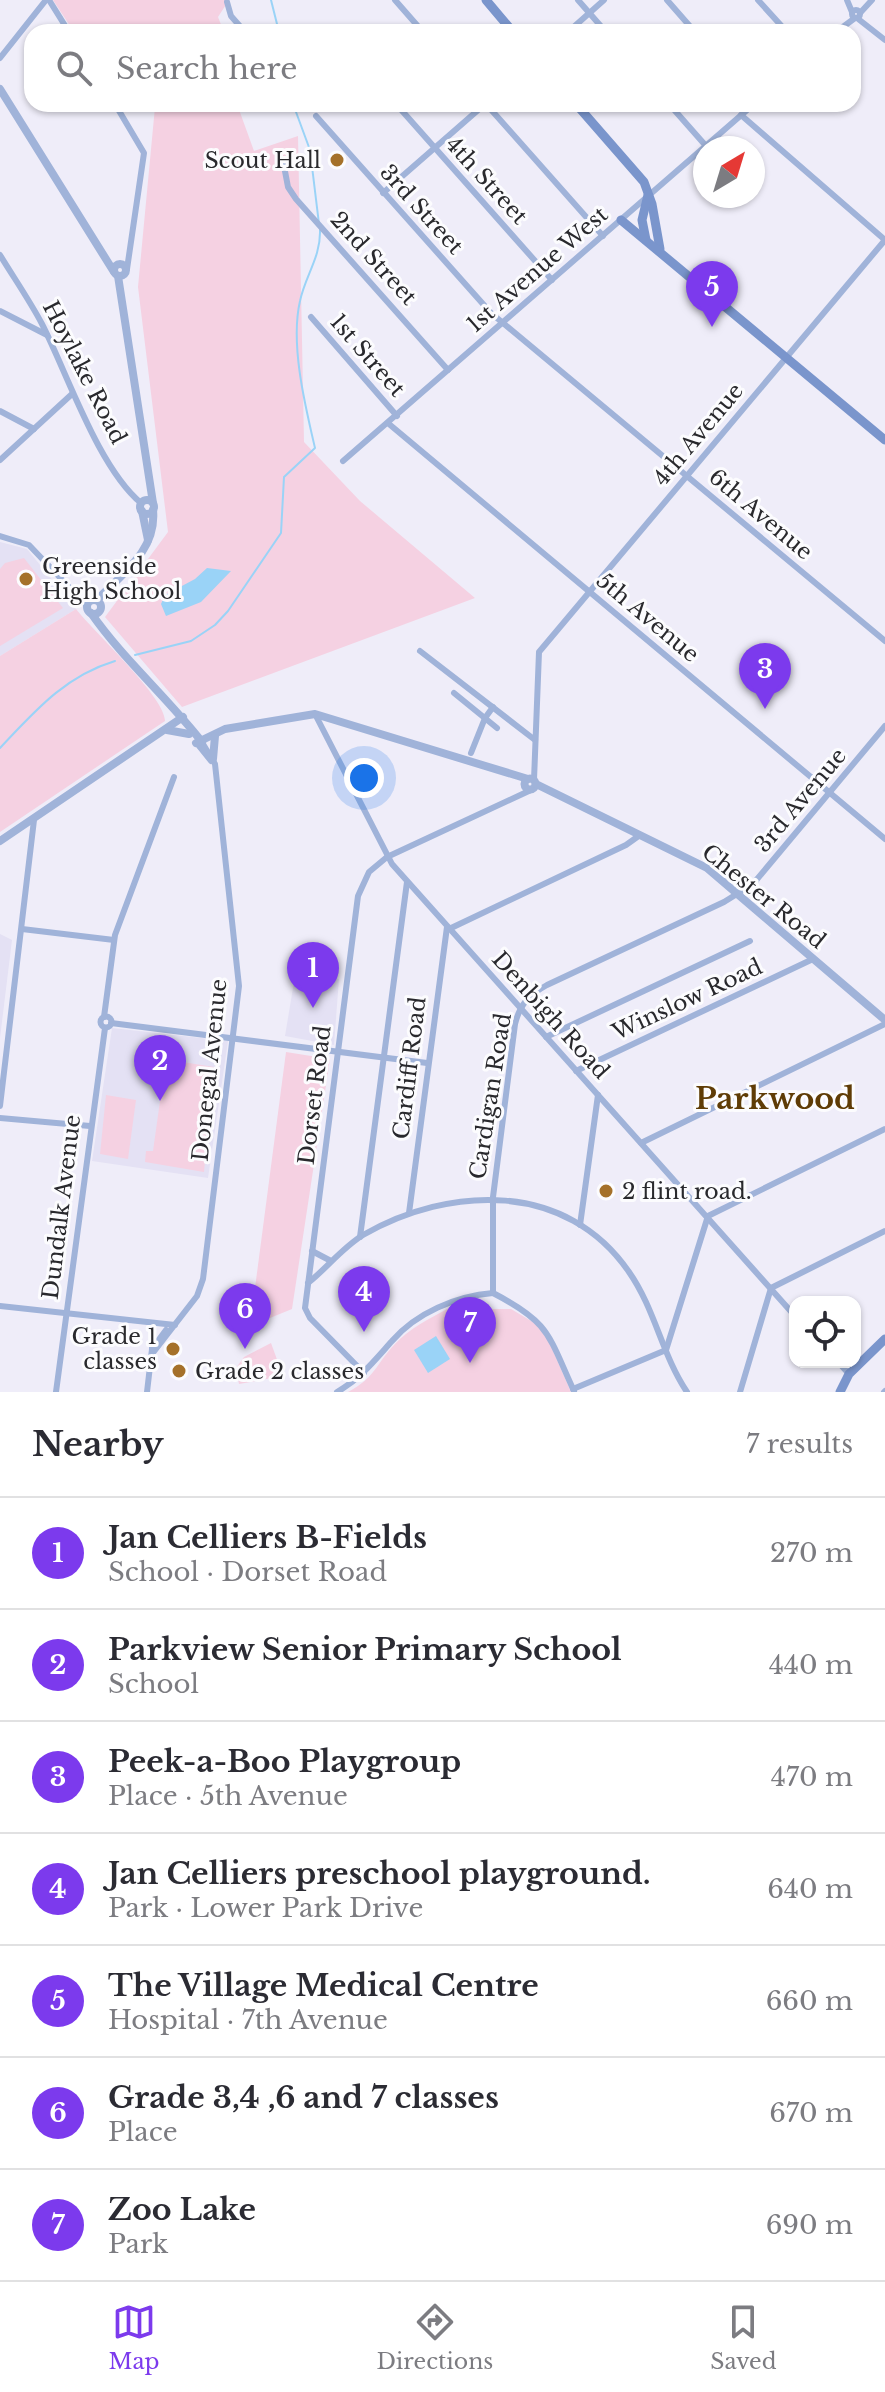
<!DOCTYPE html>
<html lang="en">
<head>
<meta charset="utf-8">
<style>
	:root { --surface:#fff; --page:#f7f7f7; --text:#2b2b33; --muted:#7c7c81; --line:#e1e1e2; --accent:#7c3aed }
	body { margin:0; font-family:"Libre Baskerville",serif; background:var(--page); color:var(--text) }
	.controls { position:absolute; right:24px; bottom:24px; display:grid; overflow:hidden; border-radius:16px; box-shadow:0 2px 6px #0004 }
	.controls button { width:72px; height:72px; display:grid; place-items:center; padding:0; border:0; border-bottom:2px solid var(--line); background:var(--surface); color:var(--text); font:40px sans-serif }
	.compass { position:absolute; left:693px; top:136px; width:72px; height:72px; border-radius:50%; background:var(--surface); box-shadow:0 2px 6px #0004; rotate:38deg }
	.you { position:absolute; left:364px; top:778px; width:28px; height:28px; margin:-20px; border:6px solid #fff; border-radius:50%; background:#1a73e8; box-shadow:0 0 0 12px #1a73e833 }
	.badge { display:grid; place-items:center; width:52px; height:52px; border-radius:50%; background:var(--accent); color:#fff; font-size:26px; font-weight:700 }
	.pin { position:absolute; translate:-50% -66px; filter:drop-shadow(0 2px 4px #0008) }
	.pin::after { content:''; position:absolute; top:42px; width:28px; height:24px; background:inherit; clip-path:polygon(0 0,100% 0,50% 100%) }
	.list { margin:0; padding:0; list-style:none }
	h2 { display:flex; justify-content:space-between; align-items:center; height:104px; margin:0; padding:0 32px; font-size:34px }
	h2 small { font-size:26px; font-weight:400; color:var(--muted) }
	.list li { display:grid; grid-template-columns:52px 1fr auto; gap:24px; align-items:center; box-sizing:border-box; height:112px; padding:0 32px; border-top:2px solid var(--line) }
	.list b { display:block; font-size:30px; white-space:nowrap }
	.list p { margin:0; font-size:26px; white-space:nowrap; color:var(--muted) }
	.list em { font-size:26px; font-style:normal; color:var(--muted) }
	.icon { flex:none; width:44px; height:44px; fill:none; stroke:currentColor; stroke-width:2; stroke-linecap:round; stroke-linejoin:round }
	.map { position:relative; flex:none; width:885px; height:1392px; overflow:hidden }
	.search { position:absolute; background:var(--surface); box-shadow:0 2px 6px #0004; left:24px; right:24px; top:24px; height:88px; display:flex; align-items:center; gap:20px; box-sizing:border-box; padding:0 28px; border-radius:24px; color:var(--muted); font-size:30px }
	.sheet { height:888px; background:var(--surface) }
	nav { display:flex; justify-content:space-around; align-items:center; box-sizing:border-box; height:112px; border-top:2px solid var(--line); background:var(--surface); font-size:22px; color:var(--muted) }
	nav a { display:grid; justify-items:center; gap:4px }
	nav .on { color:var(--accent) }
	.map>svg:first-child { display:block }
	.built { fill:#e4e1f4 }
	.green { fill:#f5d1e2 }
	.water { fill:#9ad3f7 }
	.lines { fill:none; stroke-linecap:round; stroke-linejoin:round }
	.stream { stroke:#9ad3f7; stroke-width:2 }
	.minor { stroke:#a0b3d9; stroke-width:6 }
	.tertiary { stroke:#a0b3d9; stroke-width:8 }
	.secondary { stroke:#7a95cc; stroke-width:9 }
	.poi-dot { fill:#a5712a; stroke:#fcfcfe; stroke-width:3 }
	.labels { text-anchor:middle; stroke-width:6; stroke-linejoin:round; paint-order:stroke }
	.poi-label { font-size:22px; fill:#29292d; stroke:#fcfcfe; text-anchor:start }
	.street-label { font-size:22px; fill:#29292d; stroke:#fcfcfe }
	.district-label { font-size:30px; font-weight:bold; fill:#5f3c06; stroke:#fcfcfe }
</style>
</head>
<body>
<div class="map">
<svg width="885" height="1392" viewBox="0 0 885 1392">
	<rect width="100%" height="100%" fill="#efedf9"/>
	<g class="built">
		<path d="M0,542l27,7 49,60 -76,47z"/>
		<path d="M0,934l12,6 -12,98z"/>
		<path d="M296,970l43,9 -5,66 -49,-9z"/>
		<path d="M112,1028l116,13 -20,137 -116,-17z"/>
	</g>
	<g class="green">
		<path d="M53,0h176l-11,17 6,15h-150z"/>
		<path d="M176,104h61l17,47 44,-15 6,306 56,59 115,97 -293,109 -77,-90 63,-85 -30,-245 17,-180z"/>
		<path d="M24,558l39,50 -63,38v-77l5,-6z"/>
		<path d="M76,609c18,23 90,89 89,112l-165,111v-176z"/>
		<path d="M286,1052l44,7 -38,250 -42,17z"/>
		<path d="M170,1060l44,7 -10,105 -59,-10 1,-11h7l8,-57 15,-19 -7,-10z"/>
		<path d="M106,1095l30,5 -8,59 -28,-5z"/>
		<path d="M447,1309h64l32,19 28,64h-223c28,-15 27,-27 47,-48 15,-16 34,-25 52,-35z"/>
		<path d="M271,1343l12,33 -44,8 -3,-16 8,-11z"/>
	</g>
	<g class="water">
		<path d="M207,568l24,3 -30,31 -35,14 -5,-12 4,-9 30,-16z"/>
		<path d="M436,1336l14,23 -22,14 -14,-23z"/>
	</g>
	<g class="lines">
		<g class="stream">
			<path d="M271,0l8,32"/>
			<path d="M297,104l-1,8 14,38 9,74"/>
			<path d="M135,655l56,-14 24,-16 13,-14 53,-78 3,-56 31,-29c-10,-43 -25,-104 -15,-147 5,-25 21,-44 20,-71"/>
			<path d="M0,748c35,-37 65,-72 115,-87"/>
		</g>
		<g class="minor">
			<path d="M49,0l20,32"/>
			<path d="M395,0l28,32"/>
			<path d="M578,0l28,32"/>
			<path d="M667,0l28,32"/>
			<path d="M758,0l29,32"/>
			<path d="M847,0l5,12"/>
			<path d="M227,2l4,14 14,16"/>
			<circle cx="856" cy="14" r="4"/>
			<path d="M860,13l12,-13"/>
			<path d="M857,18l28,22"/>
			<path d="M568,32l36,-32"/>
			<path d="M836,32l19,-14"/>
			<path d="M0,58l46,-58"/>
			<path d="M115,104l29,49 -17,116"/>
			<path d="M396,104l156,176"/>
			<path d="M486,104l117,132"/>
			<path d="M669,104l37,42"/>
			<path d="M741,115l144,125"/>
			<path d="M316,116l175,197 394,328"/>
			<path d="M284,166l4,21 8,12 152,171"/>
			<path d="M383,193l102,-89"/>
			<path d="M0,255c14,23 30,46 42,69 26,51 56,143 99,179"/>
			<path d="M0,311l47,24"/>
			<path d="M311,317l86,99"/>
			<path d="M0,411l34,18"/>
			<path d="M389,424l496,415"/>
			<path d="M0,460l72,-66"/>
			<path d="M343,461l411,-357"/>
			<path d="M0,536l29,9 58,61"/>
			<path d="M420,651l115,89"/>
			<path d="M454,693l43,35"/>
			<path d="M315,714l77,150 403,452"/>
			<path d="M199,746l12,15"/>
			<path d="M471,753l14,-35 8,-11"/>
			<path d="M534,780l5,-128 346,-412"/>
			<path d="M22,929l92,11"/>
			<path d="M449,929l177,-84 14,-10"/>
			<circle cx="106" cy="1022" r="5.5"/>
			<path d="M104,1017l11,-82 59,-158"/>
			<path d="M111,1023l316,40"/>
			<path d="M546,1037l204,-96"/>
			<path d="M576,1071l237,-112"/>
			<path d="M0,1106l34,-286"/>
			<path d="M0,1118l90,8"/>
			<path d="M641,1143l244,-119"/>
			<path d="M409,1213l38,-286"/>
			<path d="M580,1225l18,-130"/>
			<path d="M360,1237l47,-355"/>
			<path d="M312,1251l19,10"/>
			<path d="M308,1283c19,-15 34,-35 55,-48 87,-50 204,-54 266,37 26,37 33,83 58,120"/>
			<path d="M493,1293v-96l22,-173c5,-20 14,-29 32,-39l177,-83 29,-18 132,-158"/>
			<path d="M493,1293c58,30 55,42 81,98"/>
			<path d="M0,1306l175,19"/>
			<path d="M152,1348v-25"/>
			<path d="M152,1354l45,-58 6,-17 36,-293 -24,-222 -12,-20"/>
			<path d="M838,1362l11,12"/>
			<path d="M364,1373l-54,-55 -5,-10 53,-412 11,-24 18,-15 144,-67"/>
			<path d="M573,1389l93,-39 42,-134 177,-87"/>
			<path d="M56,1392l49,-364"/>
			<path d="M147,1392l5,-43 14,-19"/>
			<path d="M337,1392c23,-13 37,-31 55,-51 24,-28 64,-45 101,-48"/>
			<path d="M740,1392l31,-104 114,-57"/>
			<path d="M884,1392l1,-1"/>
		</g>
		<g class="tertiary">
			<path d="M0,89l114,183"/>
			<circle cx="120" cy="270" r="6"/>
			<path d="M118,276l35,227"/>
			<circle cx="147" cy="507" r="7"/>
			<path d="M142,511l6,29"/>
			<path d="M97,600c26,-27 60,-50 56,-90"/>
			<circle cx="94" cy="607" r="7"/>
			<path d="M91,613c32,46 76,84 111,129"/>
			<path d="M167,730l22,4"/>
			<path d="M196,743l29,-14 90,-15 213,65"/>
			<path d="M213,759l2,-23"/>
			<circle cx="530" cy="784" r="5.5"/>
			<path d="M536,784l171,84 178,152"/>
			<path d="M0,841l183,-124"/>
		</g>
		<g class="secondary">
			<path d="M486,0l27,32"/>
			<path d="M576,104l68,78 8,22 8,45"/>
			<path d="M621,220l264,220"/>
			<path d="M646,240l-4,-20 6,-25"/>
			<path d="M840,1392l9,-18 36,-35"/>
		</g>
	</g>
	<g class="poi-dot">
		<circle cx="337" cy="160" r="8"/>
		<circle cx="26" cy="579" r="8"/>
		<circle cx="606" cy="1191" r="8"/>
		<circle cx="173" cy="1349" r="8"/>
		<circle cx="179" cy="1371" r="8"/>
	</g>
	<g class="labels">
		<g class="poi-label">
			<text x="321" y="168" text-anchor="end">Scout Hall</text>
			<text x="42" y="574">Greenside<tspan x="42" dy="25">High School</tspan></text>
			<text x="622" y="1199">2 flint road.</text>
			<text x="157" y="1344" text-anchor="end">Grade 1<tspan x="157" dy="25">classes</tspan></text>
			<text x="195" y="1379">Grade 2 classes</text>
		</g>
		<g class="street-label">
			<text transform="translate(487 180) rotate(48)" y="8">4th Street</text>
			<text transform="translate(422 209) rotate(48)" y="8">3rd Street</text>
			<text transform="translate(374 258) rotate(48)" y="8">2nd Street</text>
			<text transform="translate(537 269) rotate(-41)" y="8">1st Avenue West</text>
			<text transform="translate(368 355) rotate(49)" y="8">1st Street</text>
			<text transform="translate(85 372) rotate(63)" y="8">Hoylake Road</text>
			<text transform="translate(698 434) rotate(-50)" y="8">4th Avenue</text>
			<text transform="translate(761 514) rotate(40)" y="8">6th Avenue</text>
			<text transform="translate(648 617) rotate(40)" y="8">5th Avenue</text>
			<text transform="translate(800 800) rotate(-50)" y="8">3rd Avenue</text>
			<text transform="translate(764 896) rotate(39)" y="8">Chester Road</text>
			<text transform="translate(687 999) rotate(-25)" y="8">Winslow Road</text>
			<text transform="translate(551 1015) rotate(48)" y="8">Denbigh Road</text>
			<text transform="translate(409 1068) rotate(-83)" y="8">Cardiff Road</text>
			<text transform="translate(209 1070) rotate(-84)" y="8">Donegal Avenue</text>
			<text transform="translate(314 1095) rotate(-83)" y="8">Dorset Road</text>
			<text transform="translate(490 1096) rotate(-81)" y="8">Cardigan Road</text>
			<text transform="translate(61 1207) rotate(-83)" y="8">Dundalk Avenue</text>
		</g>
		<g class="district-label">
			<text x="775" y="1109">Parkwood</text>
		</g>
	</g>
</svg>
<div class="controls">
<button><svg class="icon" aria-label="locate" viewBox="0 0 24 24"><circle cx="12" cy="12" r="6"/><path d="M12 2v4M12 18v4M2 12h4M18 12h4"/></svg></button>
</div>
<svg class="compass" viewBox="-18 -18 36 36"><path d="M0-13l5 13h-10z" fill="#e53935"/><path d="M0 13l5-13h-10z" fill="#7c7c81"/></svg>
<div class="you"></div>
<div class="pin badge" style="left:313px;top:1008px">1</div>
<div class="pin badge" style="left:160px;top:1101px">2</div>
<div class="pin badge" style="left:765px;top:709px">3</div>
<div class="pin badge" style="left:364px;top:1332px">4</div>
<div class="pin badge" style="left:712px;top:327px">5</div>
<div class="pin badge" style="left:245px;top:1349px">6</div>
<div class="pin badge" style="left:470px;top:1363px">7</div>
<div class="search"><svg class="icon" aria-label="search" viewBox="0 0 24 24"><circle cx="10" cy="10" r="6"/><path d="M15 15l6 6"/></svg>Search here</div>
</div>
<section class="sheet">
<h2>Nearby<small>7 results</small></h2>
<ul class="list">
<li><span class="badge">1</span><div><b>Jan Celliers B-Fields</b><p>School · Dorset Road</p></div><em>270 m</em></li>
<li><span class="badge">2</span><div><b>Parkview Senior Primary School</b><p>School</p></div><em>440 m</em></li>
<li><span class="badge">3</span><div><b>Peek-a-Boo Playgroup</b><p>Place · 5th Avenue</p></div><em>470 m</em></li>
<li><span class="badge">4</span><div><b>Jan Celliers preschool playground.</b><p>Park · Lower Park Drive</p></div><em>640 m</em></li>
<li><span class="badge">5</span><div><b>The Village Medical Centre</b><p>Hospital · 7th Avenue</p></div><em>660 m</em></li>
<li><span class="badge">6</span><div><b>Grade 3,4 ,6 and 7 classes</b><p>Place</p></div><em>670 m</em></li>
<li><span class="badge">7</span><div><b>Zoo Lake</b><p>Park</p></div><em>690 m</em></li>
</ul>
</section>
<nav>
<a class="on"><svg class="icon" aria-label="map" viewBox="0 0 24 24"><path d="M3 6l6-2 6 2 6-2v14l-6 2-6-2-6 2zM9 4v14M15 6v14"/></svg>Map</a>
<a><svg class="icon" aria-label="directions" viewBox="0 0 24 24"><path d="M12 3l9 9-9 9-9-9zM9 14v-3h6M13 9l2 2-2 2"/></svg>Directions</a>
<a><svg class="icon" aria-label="saved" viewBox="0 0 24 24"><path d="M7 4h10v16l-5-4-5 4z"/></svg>Saved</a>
</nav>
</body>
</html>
